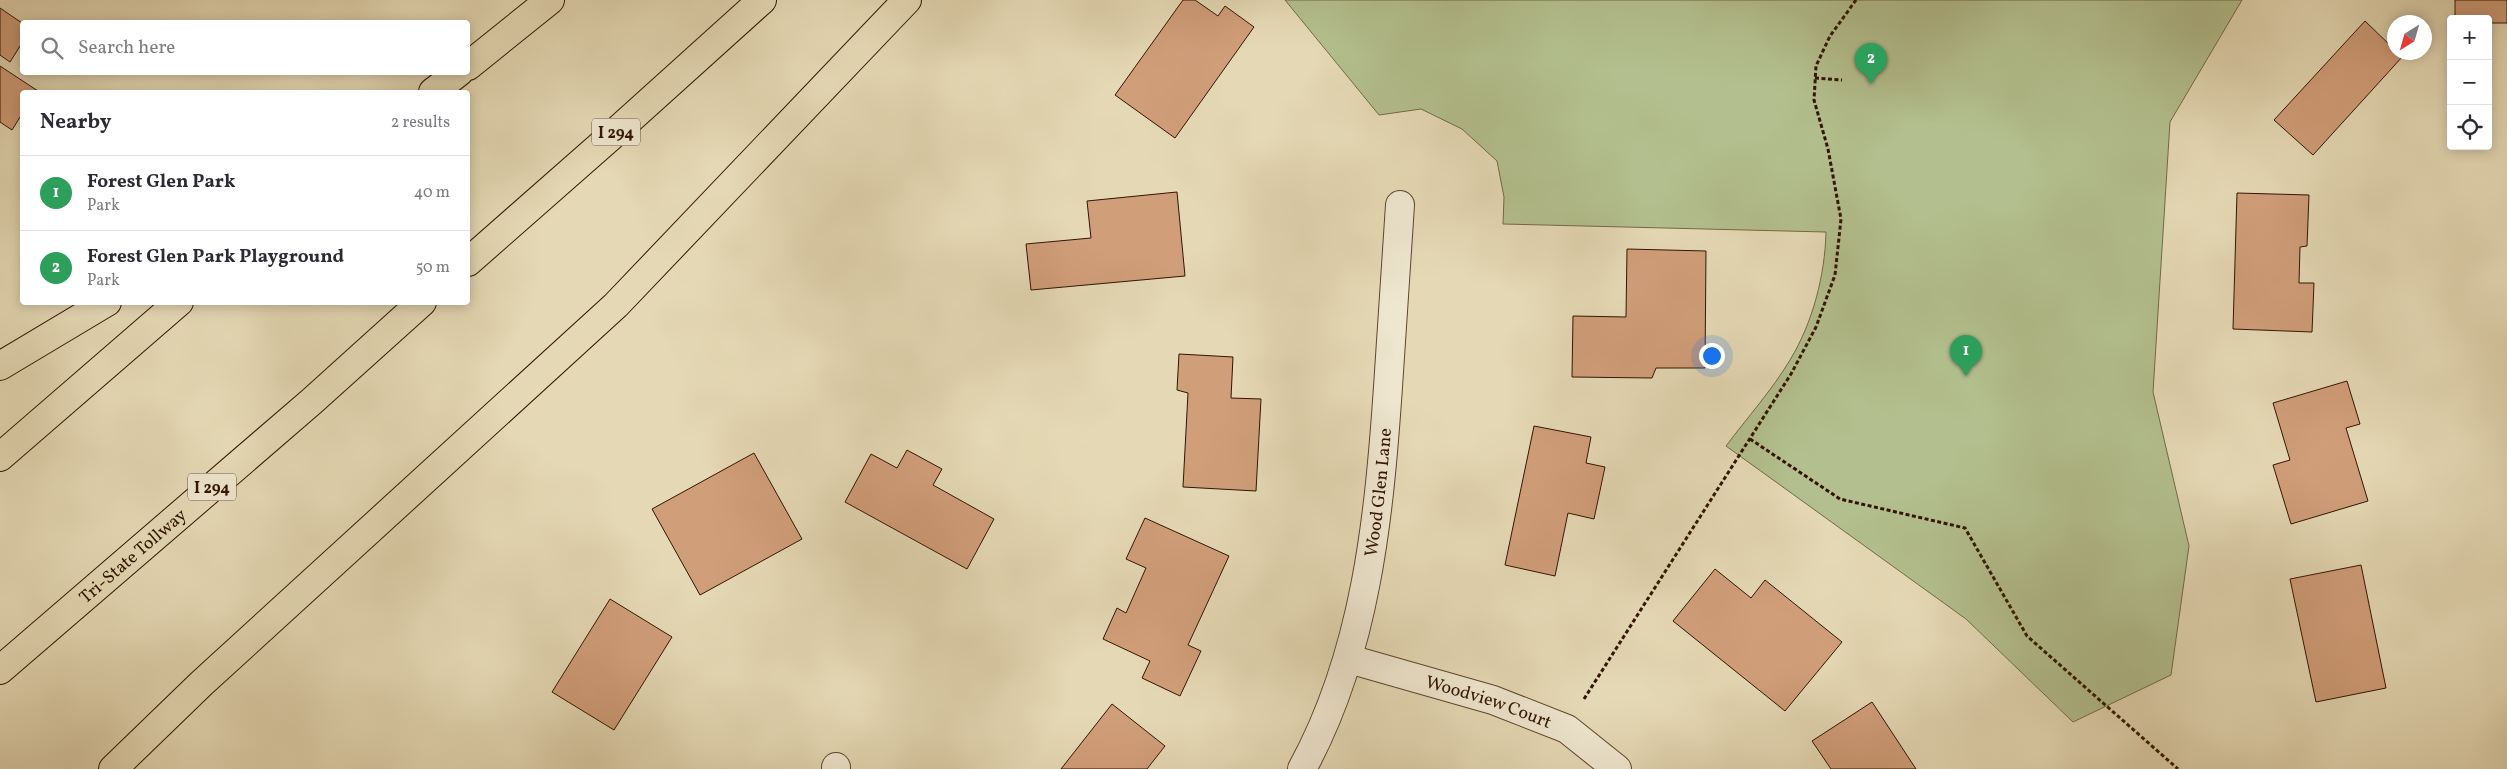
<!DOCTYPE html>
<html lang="en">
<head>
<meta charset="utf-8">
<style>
	:root { --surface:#fff; --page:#f7f7f7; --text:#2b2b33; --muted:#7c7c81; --line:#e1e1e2; --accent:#7c3aed }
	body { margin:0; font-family:Vollkorn,serif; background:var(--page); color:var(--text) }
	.controls { position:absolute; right:15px; top:15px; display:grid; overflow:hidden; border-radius:5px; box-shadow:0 2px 12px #0003 }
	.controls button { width:45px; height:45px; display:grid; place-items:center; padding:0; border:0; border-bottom:1px solid var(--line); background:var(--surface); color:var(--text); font:25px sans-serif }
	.compass { position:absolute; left:2387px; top:15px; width:45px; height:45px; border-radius:50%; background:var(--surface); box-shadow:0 2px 12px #0003; rotate:217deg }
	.you { position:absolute; left:1711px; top:355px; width:18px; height:18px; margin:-12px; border:4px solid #fff; border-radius:50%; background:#1a73e8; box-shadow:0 0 0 8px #1a73e833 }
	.badge { display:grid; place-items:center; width:32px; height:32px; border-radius:50%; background:var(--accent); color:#fff; font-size:16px; font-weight:700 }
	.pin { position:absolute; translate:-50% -41px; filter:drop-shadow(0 1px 2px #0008) }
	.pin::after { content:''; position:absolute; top:26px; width:18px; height:15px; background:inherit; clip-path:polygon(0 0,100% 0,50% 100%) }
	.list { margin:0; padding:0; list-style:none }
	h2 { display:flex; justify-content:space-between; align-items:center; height:65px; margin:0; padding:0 20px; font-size:21px }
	h2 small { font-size:16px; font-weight:400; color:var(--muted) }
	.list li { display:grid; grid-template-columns:32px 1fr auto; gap:15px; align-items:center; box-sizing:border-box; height:75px; padding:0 20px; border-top:1px solid var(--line) }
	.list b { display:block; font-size:19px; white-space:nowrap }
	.list p { margin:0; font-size:16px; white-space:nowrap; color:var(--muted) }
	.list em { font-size:16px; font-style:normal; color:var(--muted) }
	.icon { flex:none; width:28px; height:28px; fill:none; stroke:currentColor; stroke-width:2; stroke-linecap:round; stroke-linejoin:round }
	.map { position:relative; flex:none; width:2507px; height:769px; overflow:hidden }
	.search { position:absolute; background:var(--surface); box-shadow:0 2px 12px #0003; left:20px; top:20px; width:450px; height:55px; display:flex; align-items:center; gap:12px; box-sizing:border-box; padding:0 18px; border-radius:5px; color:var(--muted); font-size:19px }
	.panel { position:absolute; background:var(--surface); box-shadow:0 2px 12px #0003; left:20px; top:90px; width:450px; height:215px; border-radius:5px }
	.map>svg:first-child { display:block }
	.green { fill:#b3bf8e; stroke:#726a47 }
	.building { fill:#d19e7a; stroke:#311400 }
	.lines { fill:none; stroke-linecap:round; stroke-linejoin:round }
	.minor-casing { stroke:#5e452d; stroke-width:30 }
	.motorway-casing { stroke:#311400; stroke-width:30 }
	.path { stroke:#311400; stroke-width:3; stroke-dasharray:4 2.5; stroke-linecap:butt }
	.minor { stroke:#eee6cf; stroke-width:28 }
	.motorway { stroke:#e5d9b5; stroke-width:28 }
	.labels { text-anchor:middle; stroke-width:4; stroke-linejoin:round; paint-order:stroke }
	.shield { fill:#eee6cf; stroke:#6a533e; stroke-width:1 }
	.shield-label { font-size:16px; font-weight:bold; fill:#311400 }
	.street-label { font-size:18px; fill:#311400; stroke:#eee6cf }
</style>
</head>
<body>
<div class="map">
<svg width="2507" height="769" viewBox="0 0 2507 769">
	<rect width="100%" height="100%" fill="#e5d9b5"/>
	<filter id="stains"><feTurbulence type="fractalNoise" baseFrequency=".004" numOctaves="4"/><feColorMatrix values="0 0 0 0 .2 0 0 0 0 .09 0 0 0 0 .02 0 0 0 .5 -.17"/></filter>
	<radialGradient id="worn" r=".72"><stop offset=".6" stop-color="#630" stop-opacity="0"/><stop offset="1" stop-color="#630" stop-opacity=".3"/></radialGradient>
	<path class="green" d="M1285,0h957l-72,122 -17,270 36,154 -18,129 -98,47 -107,-103 -240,-173c21,-28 46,-56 64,-86 23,-38 35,-85 36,-128l-323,-8 1,-27 -7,-36 -35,-32 -41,-20 -42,6z"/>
	<g class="building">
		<path d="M1183,0h12l23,16 7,-10 29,21 -79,111 -60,-43z"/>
		<path d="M2455,0h52v23h-19v-4h-33z"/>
		<path d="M0,8l22,15v20l-12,19 -10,-7z"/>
		<path d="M2365,21l29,28v3l9,4 -90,99 -39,-35z"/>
		<path d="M0,66l38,25 -16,1v22l-10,16 -12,-8z"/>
		<path d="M1177,192l8,84 -154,14 -5,-46 65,-6 -4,-37z"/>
		<path d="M2237,193l72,2 -2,51 -7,1 -1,36h15l-2,49 -79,-3z"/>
		<path d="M1627,249l79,2 -1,117h-49l-4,10 -80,-1 1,-61 53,1z"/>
		<path d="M1179,354l54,3 -2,41 30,1 -5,92 -73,-4 5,-94 -11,-3z"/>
		<path d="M2347,381l13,43 -14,4 22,73 -77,23 -18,-59 17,-5 -17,-57z"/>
		<path d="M1534,426l57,11 -5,26 19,4 -11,52 -26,-6 -13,63 -50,-11z"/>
		<path d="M907,450l35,19 -9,16 61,34 -27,50 -122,-67 26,-48 26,14z"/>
		<path d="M754,453l48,86 -102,56 -48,-86z"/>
		<path d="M1145,518l84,38 -41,89 13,6 -21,45 -38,-18 8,-17 -47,-22 14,-31 9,5 20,-45 -20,-9z"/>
		<path d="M2361,565l25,123 -70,14 -26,-123z"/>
		<path d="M1715,569l36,29 14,-18 77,62 -57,69 -112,-90z"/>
		<path d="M610,599l62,38 -58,93 -62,-38z"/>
		<path d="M1872,702l44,67h-85l-19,-28z"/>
		<path d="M1112,704l53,42 -18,23h-86z"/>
	</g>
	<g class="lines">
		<defs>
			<g id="minor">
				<path id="s1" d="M1349,659l144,41 74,29 50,40"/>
				<path d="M836,767v2"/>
				<path id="s2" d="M1302,769c64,-117 77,-251 86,-382 4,-61 8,-121 12,-182"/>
			</g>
			<g id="motorway">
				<path d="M468,66l82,-66"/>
				<path d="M433,92l26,-20"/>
				<path d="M468,262l141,-124 153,-138"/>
				<path d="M0,366l107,-64"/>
				<path d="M0,457l179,-155"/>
				<path id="s3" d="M0,670l311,-268 111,-100"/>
				<path d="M113,769l89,-86 414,-378 291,-305"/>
			</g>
		</defs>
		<use href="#minor" class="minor-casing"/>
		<use href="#motorway" class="motorway-casing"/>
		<g class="path">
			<path d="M1815,78l27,2"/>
			<path d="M1750,439l90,60 125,29 62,108 151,133"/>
			<path d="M1584,699l207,-325 25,-47 19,-52 6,-56 -13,-70 -14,-49 2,-34 14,-30 26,-36"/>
		</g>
		<use href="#minor" class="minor"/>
		<use href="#motorway" class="motorway"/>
	</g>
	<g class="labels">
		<g class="shield">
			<rect x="592" y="118.5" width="48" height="27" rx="4"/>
			<rect x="188" y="473.5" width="48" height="27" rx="4"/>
		</g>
		<g class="shield-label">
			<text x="616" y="138">I 294</text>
			<text x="212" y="493">I 294</text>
		</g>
		<g class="street-label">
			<text dy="6" stroke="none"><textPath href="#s2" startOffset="289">Wood Glen Lane</textPath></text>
			<text dy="6" stroke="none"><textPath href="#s3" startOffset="175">Tri-State Tollway</textPath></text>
			<text dy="6" stroke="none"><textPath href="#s1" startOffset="146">Woodview Court</textPath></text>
		</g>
	</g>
	<rect width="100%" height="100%" filter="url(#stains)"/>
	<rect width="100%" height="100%" fill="url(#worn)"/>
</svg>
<div class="controls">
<button>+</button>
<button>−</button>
<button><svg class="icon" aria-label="locate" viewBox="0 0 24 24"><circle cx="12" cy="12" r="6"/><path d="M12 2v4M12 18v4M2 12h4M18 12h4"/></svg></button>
</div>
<svg class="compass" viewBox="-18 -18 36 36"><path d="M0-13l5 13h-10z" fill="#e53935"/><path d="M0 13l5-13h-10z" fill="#7c7c81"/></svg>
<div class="you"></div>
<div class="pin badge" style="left:1966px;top:376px;background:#2e9e5b">1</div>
<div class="pin badge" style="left:1871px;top:84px;background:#2e9e5b">2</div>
<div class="search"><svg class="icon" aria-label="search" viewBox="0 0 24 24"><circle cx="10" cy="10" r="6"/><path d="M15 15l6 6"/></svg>Search here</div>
<section class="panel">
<h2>Nearby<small>2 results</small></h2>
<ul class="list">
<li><span class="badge" style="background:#2e9e5b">1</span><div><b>Forest Glen Park</b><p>Park</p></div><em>40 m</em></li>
<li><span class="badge" style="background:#2e9e5b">2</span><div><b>Forest Glen Park Playground</b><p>Park</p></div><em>50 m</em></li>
</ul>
</section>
</div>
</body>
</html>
